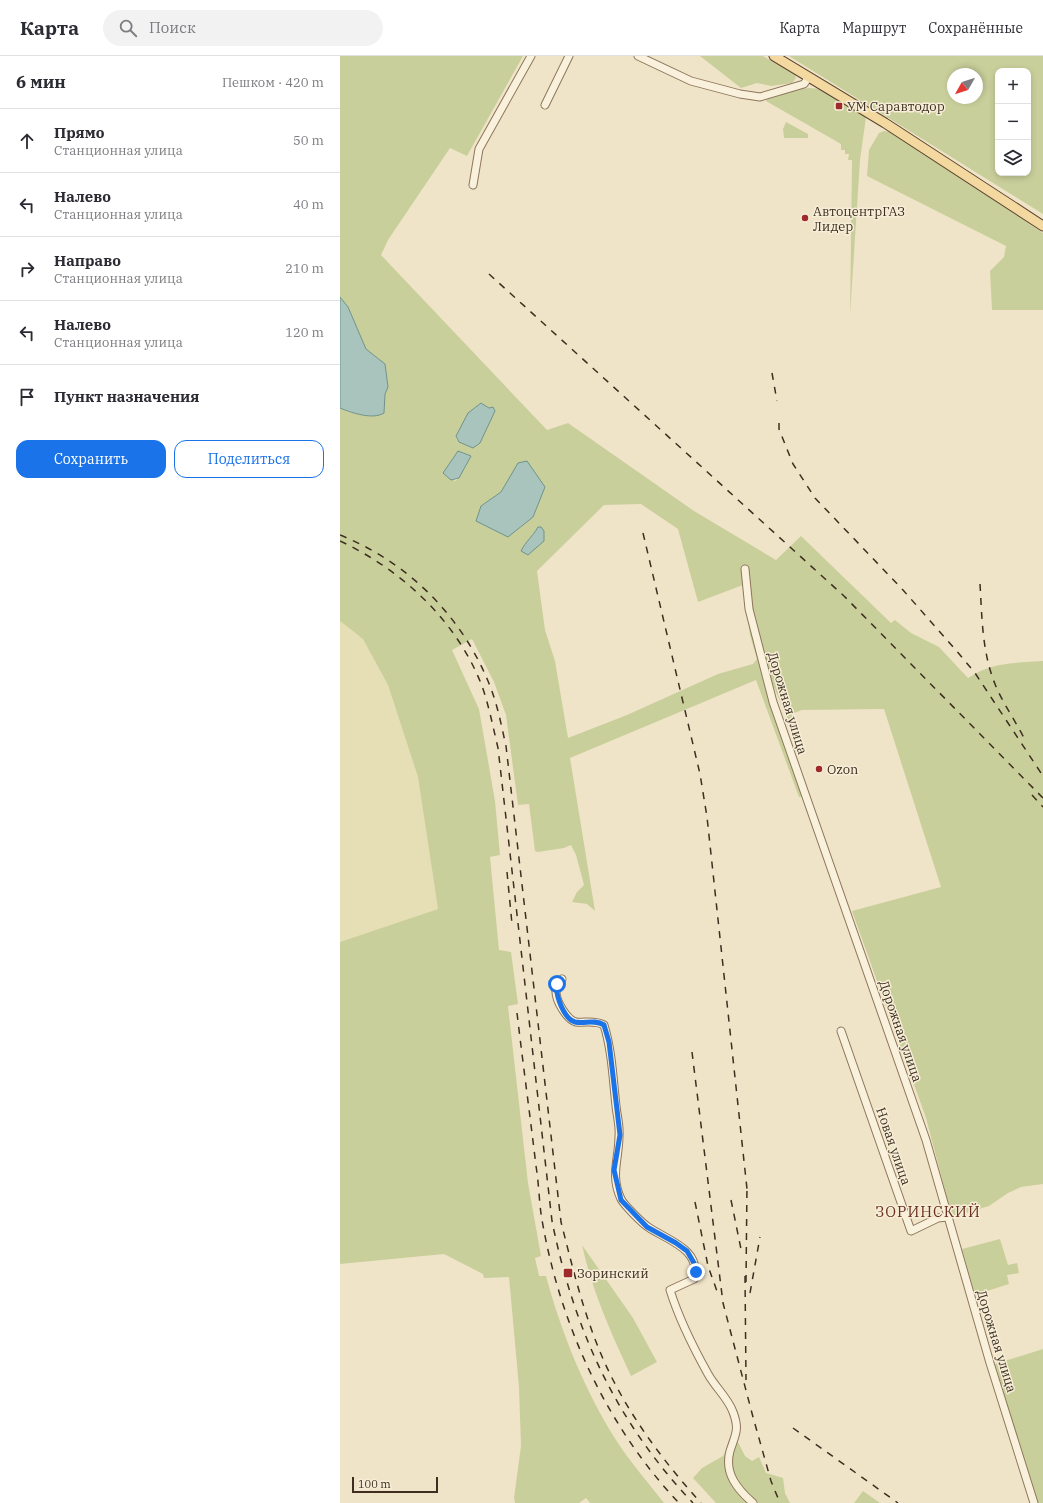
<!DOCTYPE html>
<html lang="ru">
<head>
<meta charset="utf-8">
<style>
	:root { --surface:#fff; --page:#f2f2f3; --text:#2b2b33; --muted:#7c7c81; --line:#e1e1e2; --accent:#1a73e8 }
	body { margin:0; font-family:"IBM Plex Serif",serif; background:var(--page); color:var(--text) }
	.controls { position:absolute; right:12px; top:12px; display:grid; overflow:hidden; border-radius:8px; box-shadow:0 2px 6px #0003 }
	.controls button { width:36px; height:36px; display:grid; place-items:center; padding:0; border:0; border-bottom:1px solid var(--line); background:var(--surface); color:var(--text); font:20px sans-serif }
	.compass { position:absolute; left:607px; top:12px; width:36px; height:36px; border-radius:50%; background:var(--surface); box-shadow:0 2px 6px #0003; rotate:231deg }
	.scale { position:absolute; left:12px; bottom:10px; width:86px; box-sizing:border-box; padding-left:4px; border:2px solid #3d2e20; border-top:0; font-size:11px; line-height:14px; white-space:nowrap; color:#3d2e20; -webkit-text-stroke:3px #f7eed8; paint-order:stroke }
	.stop { position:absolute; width:12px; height:12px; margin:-9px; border:3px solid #1a73e8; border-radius:50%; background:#fff }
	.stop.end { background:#1a73e8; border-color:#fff; box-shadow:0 1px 4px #0008 }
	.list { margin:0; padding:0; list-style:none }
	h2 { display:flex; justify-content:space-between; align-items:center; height:52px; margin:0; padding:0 16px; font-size:17px }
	h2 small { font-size:13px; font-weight:400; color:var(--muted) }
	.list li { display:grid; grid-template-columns:26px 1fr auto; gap:12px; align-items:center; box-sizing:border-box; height:64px; padding:0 16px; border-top:1px solid var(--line) }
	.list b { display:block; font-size:15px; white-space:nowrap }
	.list p { margin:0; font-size:13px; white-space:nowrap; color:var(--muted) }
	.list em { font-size:13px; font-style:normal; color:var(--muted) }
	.actions { display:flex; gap:8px; padding:12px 16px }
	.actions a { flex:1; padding:9px 0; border:1px solid var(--accent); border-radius:12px; text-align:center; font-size:14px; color:var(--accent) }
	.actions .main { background:var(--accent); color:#fff }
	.icon { flex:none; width:22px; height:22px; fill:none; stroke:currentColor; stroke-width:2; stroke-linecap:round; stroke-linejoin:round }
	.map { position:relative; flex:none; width:703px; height:1447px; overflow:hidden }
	header { display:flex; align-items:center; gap:24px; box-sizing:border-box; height:56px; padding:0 20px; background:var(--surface); border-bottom:1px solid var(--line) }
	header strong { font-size:19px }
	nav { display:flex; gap:22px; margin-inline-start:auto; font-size:14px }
	.search { width:280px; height:36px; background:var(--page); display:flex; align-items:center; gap:10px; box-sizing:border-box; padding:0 14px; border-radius:22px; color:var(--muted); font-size:15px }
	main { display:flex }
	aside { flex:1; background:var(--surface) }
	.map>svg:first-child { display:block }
	.farmland { fill:#e6deb5 }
	.green { fill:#c9cf9b; fill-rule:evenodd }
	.water { fill:#a9c4bc; stroke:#6f938a }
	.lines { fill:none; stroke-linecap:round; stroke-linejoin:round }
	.minor-casing { stroke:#8d765c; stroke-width:9 }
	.major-casing { stroke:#5b4430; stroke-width:11 }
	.minor { stroke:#faf1dc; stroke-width:7 }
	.major { stroke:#f3d9a0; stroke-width:9 }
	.rail { stroke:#3d2e20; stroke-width:1.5; stroke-dasharray:7 7; stroke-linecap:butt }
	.route { stroke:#1a73e8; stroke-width:5 }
	.poi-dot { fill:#9e2a2b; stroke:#f7eed8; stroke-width:1.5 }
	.labels { text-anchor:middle; stroke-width:3; stroke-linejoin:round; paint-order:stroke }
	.poi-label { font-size:13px; fill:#3d2e20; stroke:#f7eed8; text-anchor:start }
	.street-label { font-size:13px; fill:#3d2e20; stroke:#f7eed8 }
	.quarter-label { font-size:15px; letter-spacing:1px; fill:#6b2e1e; stroke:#f7eed8 }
</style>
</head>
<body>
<header>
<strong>Карта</strong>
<div class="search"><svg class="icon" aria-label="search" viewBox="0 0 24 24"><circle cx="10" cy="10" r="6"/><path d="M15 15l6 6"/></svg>Поиск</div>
<nav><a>Карта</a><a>Маршрут</a><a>Сохранённые</a></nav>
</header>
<main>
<aside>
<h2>6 мин<small>Пешком · 420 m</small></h2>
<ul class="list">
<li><svg class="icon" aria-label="ahead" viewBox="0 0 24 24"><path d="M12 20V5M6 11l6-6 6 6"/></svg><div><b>Прямо</b><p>Станционная улица</p></div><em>50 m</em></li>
<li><svg class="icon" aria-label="left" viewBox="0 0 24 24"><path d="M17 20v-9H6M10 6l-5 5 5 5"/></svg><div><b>Налево</b><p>Станционная улица</p></div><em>40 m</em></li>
<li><svg class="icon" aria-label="right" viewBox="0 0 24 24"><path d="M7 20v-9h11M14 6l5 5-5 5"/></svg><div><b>Направо</b><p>Станционная улица</p></div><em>210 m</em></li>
<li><svg class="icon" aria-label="left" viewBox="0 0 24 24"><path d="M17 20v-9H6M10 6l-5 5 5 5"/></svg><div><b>Налево</b><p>Станционная улица</p></div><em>120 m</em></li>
<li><svg class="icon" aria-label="arrive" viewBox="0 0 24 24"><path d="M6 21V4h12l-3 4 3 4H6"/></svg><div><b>Пункт назначения</b></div></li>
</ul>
<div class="actions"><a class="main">Сохранить</a><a>Поделиться</a></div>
</aside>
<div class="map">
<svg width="703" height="1447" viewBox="0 0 703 1447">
	<rect width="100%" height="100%" fill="#f0e4c8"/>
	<path class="farmland" d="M0,565l23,18 25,46 30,92 20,132 -98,33z"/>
	<g class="green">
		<path d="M0,0h183l-56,100 -17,-8 -62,92 -7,15 166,175 21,-7 126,88 82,49 25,-24 90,87 4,-3 16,13 28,14 29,31c23,-16 48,-15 75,-17v523l-22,3 -13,6 -19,13 -37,11 -26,-99 -74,-207 89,-24 -57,-178 -82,1 -10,4 9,26 -5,-1 -25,-59 -6,-1 39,117 -5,1 -43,-117 -186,78 25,153 -8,-7 -15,-2 5,-10 7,-7 -8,-30 -5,-10 -7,3 -26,4 -3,-1 -6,-47 -11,1 -12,-90 -12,-33 -22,-43 -20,11 27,59 16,92 5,54 -10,2 9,93 12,2 7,52 -10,2 20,177 13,73 -6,2 4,18h7c15,56 39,115 70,164 14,22 32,42 48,63h-74l-4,-5 -7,5h-64l-1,-5 7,-52 -2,-59 -10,-110 -25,1 -1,-4 -39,-20 -104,10v-322l98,-33 -20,-132 -30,-92 -25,-46 -23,-18v-213l12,5h32l1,-19 3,-7 -3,-23 -19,-15 -18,-42 -8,-10zM141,347l14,8 -15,32 -7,5 -16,-8 -1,-4 12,-23zM118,395l13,5 -12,22 -4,3 -12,-8zM161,436l-25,29 5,-15zM301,448l37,25 20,73 45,-17 7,50 7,24 -4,5 -35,10 -91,41 -59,23 -13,-77 -10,-31 -8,-59 67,-66z"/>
		<path d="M360,0h63l32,19 1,3 -4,5 -21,3 -14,-3 -16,5z"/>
		<path d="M449,0h254v158zM658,15h30v102h-30zM613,18h24v24h-24z"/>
		<path d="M469,32l12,1 45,28 -6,43 -10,156 2,-156h-4l1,-6h-4v-4h-4v-6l-75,-43 2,-4 9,-6z"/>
		<path d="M446,66l22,12v4h-24l-1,-9z"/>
		<path d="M544,75l7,1 152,101v77h-51l-2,-39 14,-14 2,-11 -139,-70 2,-26 10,-17z"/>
		<path d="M660,1183l8,26 9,-2 2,10 -12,2 2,9 -34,11 -13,-46z"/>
		<path d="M242,1189l51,73 24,44 -26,14c-20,-43 -39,-85 -49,-131z"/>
		<path d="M703,1293v154h-6l-42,-139z"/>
		<path d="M395,1380l10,20 7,5 7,-4 7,16 17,5 2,15 5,10h-74l-23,-25 9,-10 21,-12z"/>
		<path d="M523,1435l17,12h-26z"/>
	</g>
	<g class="water">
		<path d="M0,241l8,10 18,42 19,15 3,23 -3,7 -1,19c-11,7 -32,0 -44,-5z"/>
		<path d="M141,347l8,5 4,-1 2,4 -15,32 -7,5 -14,-6 -3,-6 12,-23z"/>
		<path d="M118,395l13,5 -12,22 -8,2 -8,-7z"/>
		<path d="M187,405l18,26 -12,30 -25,20 -32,-16 5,-15 20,-14 17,-29z"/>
		<path d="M198,471h3l3,4v10l-16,14 -7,-4c5,-10 12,-15 17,-24z"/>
	</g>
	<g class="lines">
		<defs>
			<g id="minor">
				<path d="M298,0l53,25 49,13 20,3 44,-13 5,-7"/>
				<path d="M205,49l24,-49"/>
				<path d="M133,129l6,-36 52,-93"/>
				<path d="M405,513l4,40 24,93 153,438 64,223 44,140"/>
				<path d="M222,923c-4,4 -7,8 -6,13 0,9 11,28 20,30 10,1 19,-2 28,3 8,26 9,54 12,81 1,10 4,20 3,30 0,23 -9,40 2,63 3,6 21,24 27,28 19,13 54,22 46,52l-24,11c9,29 23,57 38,84 7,13 20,24 25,38 7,18 2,23 -3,39 -6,22 7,38 23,52"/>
				<path d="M501,975l70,200 27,-13 9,-1"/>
			</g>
			<path id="major" d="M434,0l111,67 158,103"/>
		</defs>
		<use href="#minor" class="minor-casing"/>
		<use href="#major" class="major-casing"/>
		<use href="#minor" class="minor"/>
		<use href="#major" class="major"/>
		<g class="rail">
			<path d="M149,218l355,322 199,202"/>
			<path d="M432,317l5,28"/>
			<path d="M439,367v6l14,35 22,34 88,92 52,59 20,24 68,103"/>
			<path d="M303,477l57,241 7,43 40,372"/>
			<path d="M0,479c67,27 120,79 148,146 9,21 13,43 18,65l55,476c12,47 23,94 43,139 23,52 59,100 97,142"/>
			<path d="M0,485c62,29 117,80 142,145 7,20 11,41 16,62l54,473c22,109 64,201 141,282"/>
			<path d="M640,528c2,33 2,68 15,100 7,18 20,36 29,54"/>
			<path d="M692,739l11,12"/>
			<path d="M167,816l5,52"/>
			<path d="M177,957c6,51 13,102 19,153 3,18 3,37 6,54 18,104 64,206 137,283"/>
			<path d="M352,996l31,251 30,114 18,64 9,22"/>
			<path d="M391,1144l11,54"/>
			<path d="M355,1146l13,64 10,28"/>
			<path d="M405,1220l1,104"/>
			<path d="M406,1226l1,-98"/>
			<path d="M410,1237l10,-56"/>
			<path d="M453,1372l105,75"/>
		</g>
	</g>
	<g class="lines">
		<path class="route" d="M217,928c-2,11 7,35 18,38 10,2 19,-3 29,3l5,17 11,93 -6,35 7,30 26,27 29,16 11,8 7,12 2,9"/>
	</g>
	<g class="poi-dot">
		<rect x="495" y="46" width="8" height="8" rx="2"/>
		<circle cx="465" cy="162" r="4"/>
		<circle cx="479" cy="713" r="4"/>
		<rect x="223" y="1212" width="10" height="10" rx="2"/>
	</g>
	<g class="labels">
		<g class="poi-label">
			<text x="507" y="55">УМ Саравтодор</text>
			<text x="473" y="160">АвтоцентрГАЗ<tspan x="473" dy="15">Лидер</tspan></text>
			<text x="487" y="718">Ozon</text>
			<text x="237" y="1222">Зоринский</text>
		</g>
		<g class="street-label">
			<text transform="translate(448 647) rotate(73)" y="5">Дорожная улица</text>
			<text transform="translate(561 975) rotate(71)" y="5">Дорожная улица</text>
			<text transform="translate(554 1090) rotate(71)" y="5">Новая улица</text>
			<text transform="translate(657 1285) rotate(73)" y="5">Дорожная улица</text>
		</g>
		<g class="quarter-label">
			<text x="588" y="1161">ЗОРИНСКИЙ</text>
		</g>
	</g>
</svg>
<div class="controls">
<button>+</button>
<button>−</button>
<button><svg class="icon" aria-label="layers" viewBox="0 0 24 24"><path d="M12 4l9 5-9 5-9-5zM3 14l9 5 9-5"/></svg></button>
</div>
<svg class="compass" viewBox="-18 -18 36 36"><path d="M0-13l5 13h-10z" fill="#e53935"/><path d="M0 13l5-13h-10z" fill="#7c7c81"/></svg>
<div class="scale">100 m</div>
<div class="stop" style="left:217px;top:928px"></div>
<div class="stop end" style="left:356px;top:1216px"></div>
</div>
</main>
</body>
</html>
